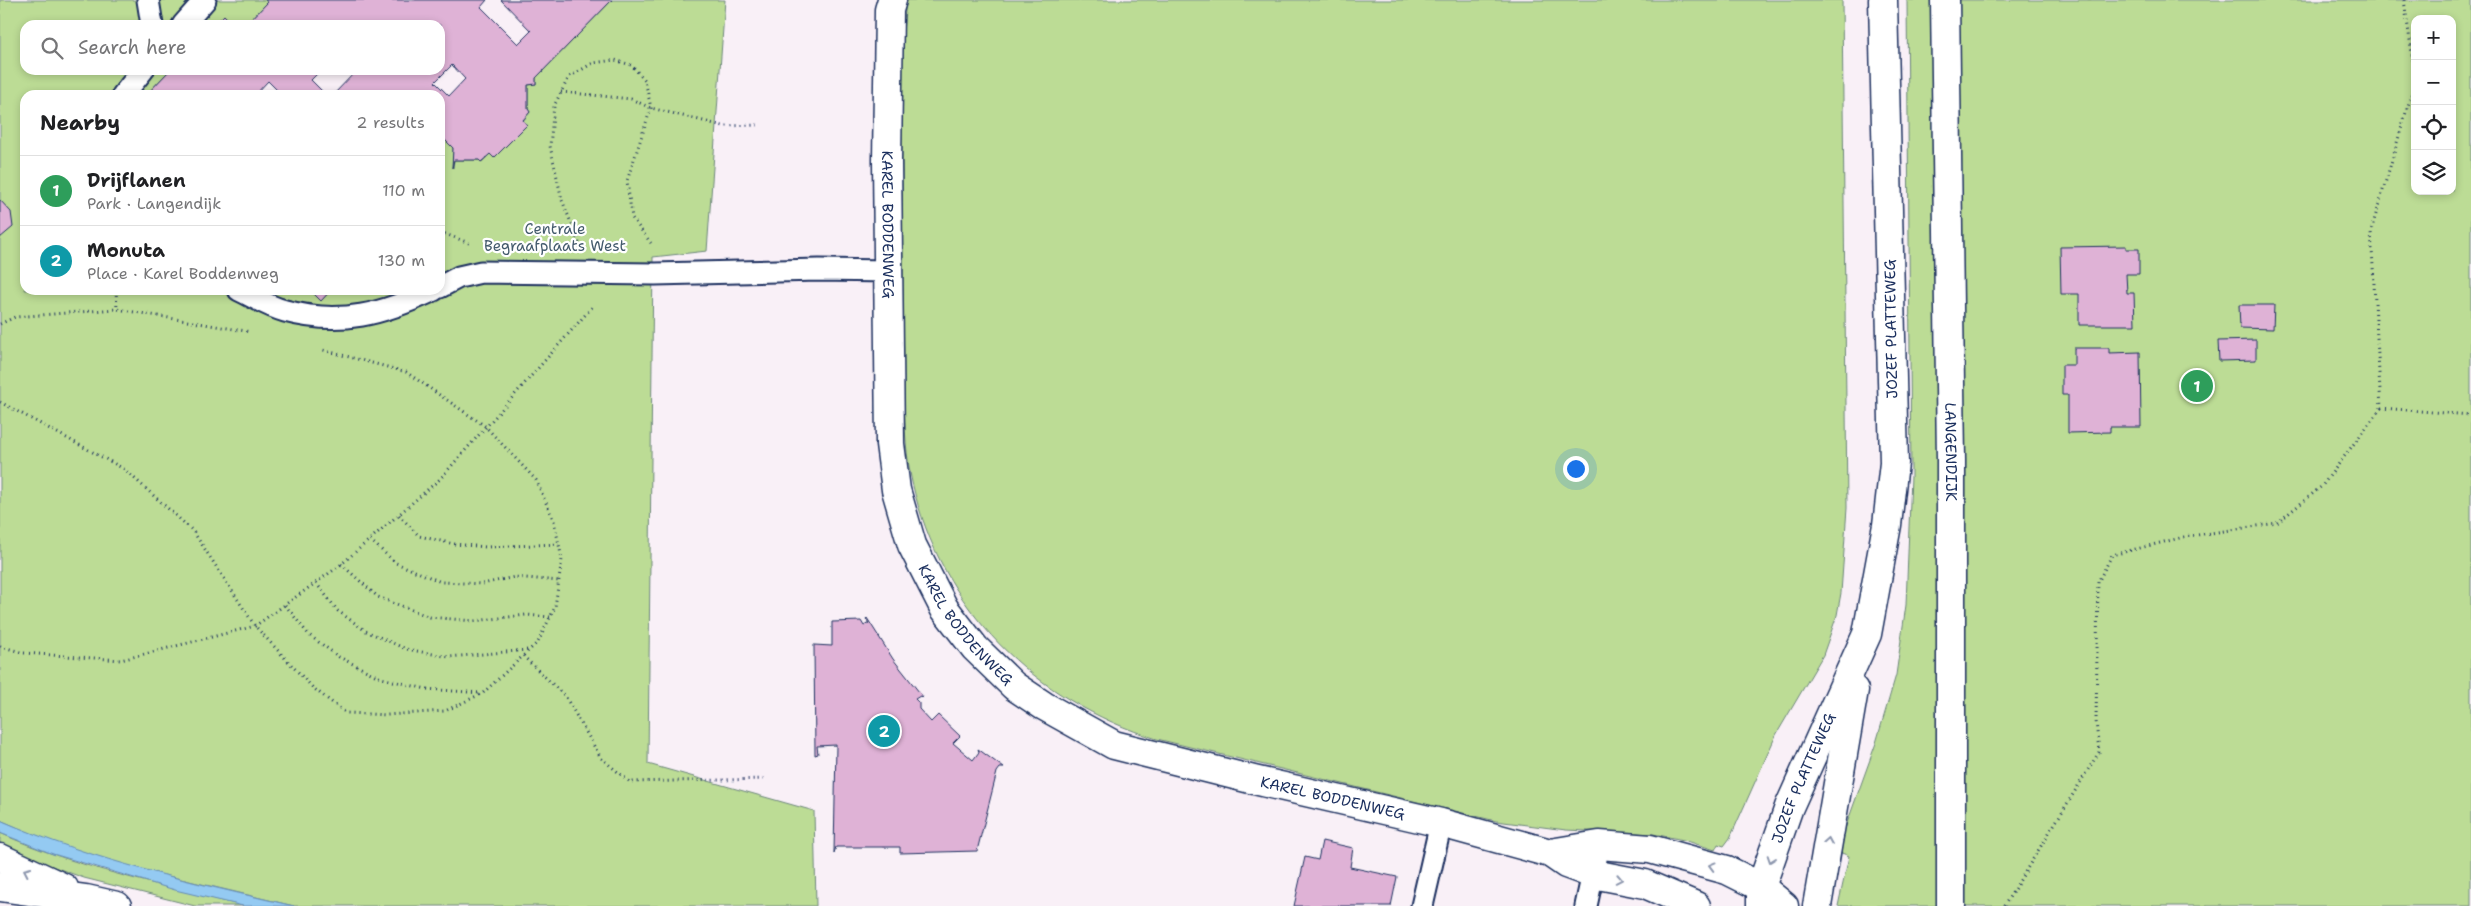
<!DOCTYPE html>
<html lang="en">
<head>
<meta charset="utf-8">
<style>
	:root { --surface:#fff; --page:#f6f6f6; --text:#202124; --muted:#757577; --line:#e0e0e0; --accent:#1b2f5e }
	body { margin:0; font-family:"Shantell Sans",sans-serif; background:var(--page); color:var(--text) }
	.controls { position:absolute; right:15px; top:15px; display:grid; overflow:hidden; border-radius:10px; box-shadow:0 2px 8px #0003 }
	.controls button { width:45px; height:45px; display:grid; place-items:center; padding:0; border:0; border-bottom:1px solid var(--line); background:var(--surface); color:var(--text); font:25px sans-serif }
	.you { position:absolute; left:1575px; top:468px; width:18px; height:18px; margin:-12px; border:4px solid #fff; border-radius:50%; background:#1a73e8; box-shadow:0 0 0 8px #1a73e833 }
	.badge { display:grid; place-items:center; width:32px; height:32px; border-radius:50%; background:var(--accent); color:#fff; font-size:16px; font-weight:700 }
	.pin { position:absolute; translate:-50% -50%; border:2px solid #fff; box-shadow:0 1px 5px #0006 }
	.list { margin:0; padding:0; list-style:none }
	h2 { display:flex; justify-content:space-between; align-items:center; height:65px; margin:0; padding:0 20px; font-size:21px }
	h2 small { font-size:16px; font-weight:400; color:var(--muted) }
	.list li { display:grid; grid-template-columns:32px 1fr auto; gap:15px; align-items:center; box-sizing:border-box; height:70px; padding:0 20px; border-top:1px solid var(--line) }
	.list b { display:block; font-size:19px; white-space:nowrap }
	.list p { margin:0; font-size:16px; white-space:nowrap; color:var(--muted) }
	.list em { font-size:16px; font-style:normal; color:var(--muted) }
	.icon { flex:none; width:28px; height:28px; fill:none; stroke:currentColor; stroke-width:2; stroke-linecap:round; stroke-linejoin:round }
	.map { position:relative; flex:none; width:2471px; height:906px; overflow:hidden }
	.search { position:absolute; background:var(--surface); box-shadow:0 2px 8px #0003; left:20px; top:20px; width:425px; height:55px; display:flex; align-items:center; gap:12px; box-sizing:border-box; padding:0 18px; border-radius:15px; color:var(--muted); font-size:19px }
	.panel { position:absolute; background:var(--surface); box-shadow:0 2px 8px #0003; left:20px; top:90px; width:425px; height:205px; border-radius:15px }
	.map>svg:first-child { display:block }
	.green { fill:#bcdc95; stroke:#6c867a; fill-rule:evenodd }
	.water { fill:#94caf2; stroke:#648cb7 }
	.building { fill:#dfb2d6; stroke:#1b2f5e; fill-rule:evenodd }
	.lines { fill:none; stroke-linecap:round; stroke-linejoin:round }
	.service-casing { stroke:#1b2f5e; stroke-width:25 }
	.minor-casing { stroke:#1b2f5e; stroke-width:31 }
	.tertiary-casing { stroke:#1b2f5e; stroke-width:31 }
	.secondary-casing { stroke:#1b2f5e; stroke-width:31 }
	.path { stroke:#1b2f5e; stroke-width:3; stroke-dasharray:1 4; stroke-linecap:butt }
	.service { stroke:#fff; stroke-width:21 }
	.minor { stroke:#fff; stroke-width:28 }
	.tertiary { stroke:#fff; stroke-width:28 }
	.secondary { stroke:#fff; stroke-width:28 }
	.oneway { stroke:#8d97ae }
	.labels { text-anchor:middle; stroke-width:4.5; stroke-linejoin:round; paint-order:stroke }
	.street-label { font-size:15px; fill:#1b2f5e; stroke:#fff }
	.park-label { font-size:15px; fill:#435a6c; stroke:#fff }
</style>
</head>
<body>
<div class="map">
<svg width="2471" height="906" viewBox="0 0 2471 906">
	<rect width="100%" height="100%" fill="#f9f0f7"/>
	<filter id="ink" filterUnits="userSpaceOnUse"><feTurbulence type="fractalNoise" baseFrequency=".02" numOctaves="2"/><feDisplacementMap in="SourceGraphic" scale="10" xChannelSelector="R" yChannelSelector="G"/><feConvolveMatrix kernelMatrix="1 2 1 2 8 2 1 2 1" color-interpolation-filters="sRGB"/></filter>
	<g filter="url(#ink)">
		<g class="green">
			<path d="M0,0h265l3,2 -22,23h-221v45h145l-24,25h-121v195h285l11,11 10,-11h109v-155l13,13v20l1,-8h25l3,2 8,-8 4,4 36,-46 -2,-3v-24l8,-1v-6l76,-78h113l-18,251 -54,6 -5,507 166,47 2,95h-522l-172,-41 -78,-26 -44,-19z"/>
			<path d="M906,0h936l5,508 -6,85 -4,22 -14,40 -47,80 -46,103 -6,8 -6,-2 -3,6 -31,-10 -31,-6 -87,-4 -70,-9 -339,-82c-123,-38 -216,-130 -245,-257 -6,-26 -7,-52 -8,-79l-3,-349z"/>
			<path d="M1907,0h564v906h-633l11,-50 -12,-5 39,-108 20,-68 10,-70 5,-129zM2415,19h37v172h-37z"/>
			<path d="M0,833c77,35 162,52 243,73h-48l-111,-28 -84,-31z"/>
		</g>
		<path class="water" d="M0,820c94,41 195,63 294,86h-51l-68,-16 -122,-36 -53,-21z"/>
		<g class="building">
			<path d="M265,0h222l-6,7 37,37 13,-13 -30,-31h111l-76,78v6l-8,1v24l2,3 -7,8 4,5 -33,33 -4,-4 -9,8 -2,-2h-25l-2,8 1,-20 -13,-13v-40h-107l24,-25h83v-45h-194l22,-23zM452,65l13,14 -16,17 -14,-14z"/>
			<path d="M224,15l10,10h-20z"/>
			<path d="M170,70h151l-10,10 15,15h-44l-14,-14 -13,14h-109z"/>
			<path d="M0,200l11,12 2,15 -13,11z"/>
			<path d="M2126,246v3h13v25h-13l1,19h7l1,32h-56v-31h-18l-1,-47z"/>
			<path d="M310,290h21l-10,11z"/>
			<path d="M2239,305h35l-1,24 -33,-1z"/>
			<path d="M2256,340v20l-37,1 -1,-20z"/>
			<path d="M2074,348h35v5l31,-1 1,75h-31v5l-42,1v-38h-6v-30h12z"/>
			<path d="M867,618l26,41 30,38 -3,-1 -5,3 4,4v6l12,13 7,-7 22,21 -7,7 20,17 6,-8 -1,-3 26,19h-4l-3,4 -20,79 -77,2v-6h-64l-2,6 2,-108 -19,1 1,8 -3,1 -1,-110 18,1v-24l29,-1 3,5 5,-3 -3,-4z"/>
			<path d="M1322,841l31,7 -3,19 47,10 -6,29h-97l11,-49 13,3z"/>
		</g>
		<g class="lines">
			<defs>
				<g id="service">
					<path d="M148,0l4,25"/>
					<path d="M183,25l22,-25"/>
					<path d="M123,95l20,-25"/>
					<path d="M440,287l19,-10 22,-5 174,2 164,-4 70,1"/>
					<path d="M239,290c15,7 30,17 46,21 56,15 98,3 149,-21"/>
					<path d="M1422,906l19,-83"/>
					<path d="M1586,906l10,-47"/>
				</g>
				<g id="minor">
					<path id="s1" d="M892,0l-3,10 -2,151 3,283 6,46 16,55 32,63 31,40 39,38 30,20 70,39 140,35 187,43 109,30 16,11 27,10 52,10 51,22"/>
					<path id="s2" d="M1945,0l6,460v446"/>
					<path d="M1550,853l49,-8 51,4 77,21 34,17 23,19"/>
				</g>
				<g id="tertiary">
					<path id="s3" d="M1761,906v-19l28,-80 78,-173 20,-109 7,-62 -11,-463"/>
					<path d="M1817,906l37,-216"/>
				</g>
				<g id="secondary">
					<path d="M0,858l64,30"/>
					<path d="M0,887l86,12 31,7"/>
				</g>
			</defs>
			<use href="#service" class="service-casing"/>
			<use href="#minor" class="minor-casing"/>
			<use href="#tertiary" class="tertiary-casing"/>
			<use href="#secondary" class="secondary-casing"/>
			<g class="path">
				<path d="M2404,0l11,74"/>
				<path d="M561,92l70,7 20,9 72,18 37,-1"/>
				<path d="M440,232l29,11"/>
				<path d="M579,243l-17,-43 -12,-54 4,-40 15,-29 24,-14 22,-3 16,5 14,15 6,28 -24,73 5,37 19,25"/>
				<path d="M116,290l1,19"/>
				<path d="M0,324l15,-7 102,-8 134,23"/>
				<path d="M0,402l124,67 69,62 62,95 58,62 33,25 41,2 58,-4 38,-18 55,-51 17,-35 7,-48 -8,-38 -18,-41 -51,-54 -79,-54 -83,-22"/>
				<path d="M2381,408l90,7"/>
				<path d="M399,515l20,21 35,8 32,3 73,-3"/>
				<path d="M370,540l26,23 45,19 41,2 33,-7 44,4"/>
				<path d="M341,564l37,33 52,20 44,4 52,-6 24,2"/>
				<path d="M316,583l22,28 28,20 40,18 43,8 79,-7"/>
				<path d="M285,605l24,30 30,22 42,21 45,11 55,4"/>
				<path d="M0,646l24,7 97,7 134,-34 83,-59 102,-88 154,-174"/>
				<path d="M523,656l42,40 36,62 29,24 136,-3"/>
				<path d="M2004,906l95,-154 -3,-31 2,-139 14,-27 72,-18 93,-14 45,-37 59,-78 -10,-177 44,-149"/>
			</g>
			<use href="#service" class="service"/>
			<use href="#minor" class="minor"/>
			<use href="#tertiary" class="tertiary"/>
			<use href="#secondary" class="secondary"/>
		</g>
		<defs><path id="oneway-chevron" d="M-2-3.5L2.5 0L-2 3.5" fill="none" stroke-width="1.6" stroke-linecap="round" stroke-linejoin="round" transform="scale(1.25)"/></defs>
		<g class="oneway">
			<use href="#oneway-chevron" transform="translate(1828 841) rotate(-80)"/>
			<use href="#oneway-chevron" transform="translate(1771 859) rotate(109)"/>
			<use href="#oneway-chevron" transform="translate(1712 866) rotate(-165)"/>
			<use href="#oneway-chevron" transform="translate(27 871) rotate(-155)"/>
			<use href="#oneway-chevron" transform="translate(1619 879) rotate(11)"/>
		</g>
	</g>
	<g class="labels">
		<g class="street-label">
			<text dy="5" stroke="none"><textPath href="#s1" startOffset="225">KAREL BODDENWEG</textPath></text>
			<text transform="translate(1891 329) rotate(-91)" y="5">JOZEF PLATTEWEG</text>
			<text dy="5" stroke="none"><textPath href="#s2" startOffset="452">LANGENDIJK</textPath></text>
			<text dy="5" stroke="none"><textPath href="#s1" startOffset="645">KAREL BODDENWEG</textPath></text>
			<text dy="5" stroke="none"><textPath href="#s3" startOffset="136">JOZEF PLATTEWEG</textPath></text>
			<text dy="5" stroke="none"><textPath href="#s1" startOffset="1065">KAREL BODDENWEG</textPath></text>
		</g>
		<g class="park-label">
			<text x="555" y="234">Centrale<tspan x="555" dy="17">Begraafplaats West</tspan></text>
		</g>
	</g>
</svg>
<div class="controls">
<button>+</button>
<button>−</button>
<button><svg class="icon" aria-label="locate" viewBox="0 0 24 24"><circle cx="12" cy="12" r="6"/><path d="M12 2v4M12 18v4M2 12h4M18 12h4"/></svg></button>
<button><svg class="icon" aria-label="layers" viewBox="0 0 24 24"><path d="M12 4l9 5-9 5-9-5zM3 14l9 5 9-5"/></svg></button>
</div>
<div class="you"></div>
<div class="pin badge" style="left:2197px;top:386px;background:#2e9e5b">1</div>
<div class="pin badge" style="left:884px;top:731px;background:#0f9aa8">2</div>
<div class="search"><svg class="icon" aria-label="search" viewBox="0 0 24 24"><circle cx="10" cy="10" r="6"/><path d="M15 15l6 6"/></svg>Search here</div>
<section class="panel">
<h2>Nearby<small>2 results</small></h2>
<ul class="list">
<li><span class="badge" style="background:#2e9e5b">1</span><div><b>Drijflanen</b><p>Park · Langendijk</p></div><em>110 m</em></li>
<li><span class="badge" style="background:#0f9aa8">2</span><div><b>Monuta</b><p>Place · Karel Boddenweg</p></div><em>130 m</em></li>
</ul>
</section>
</div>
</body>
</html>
